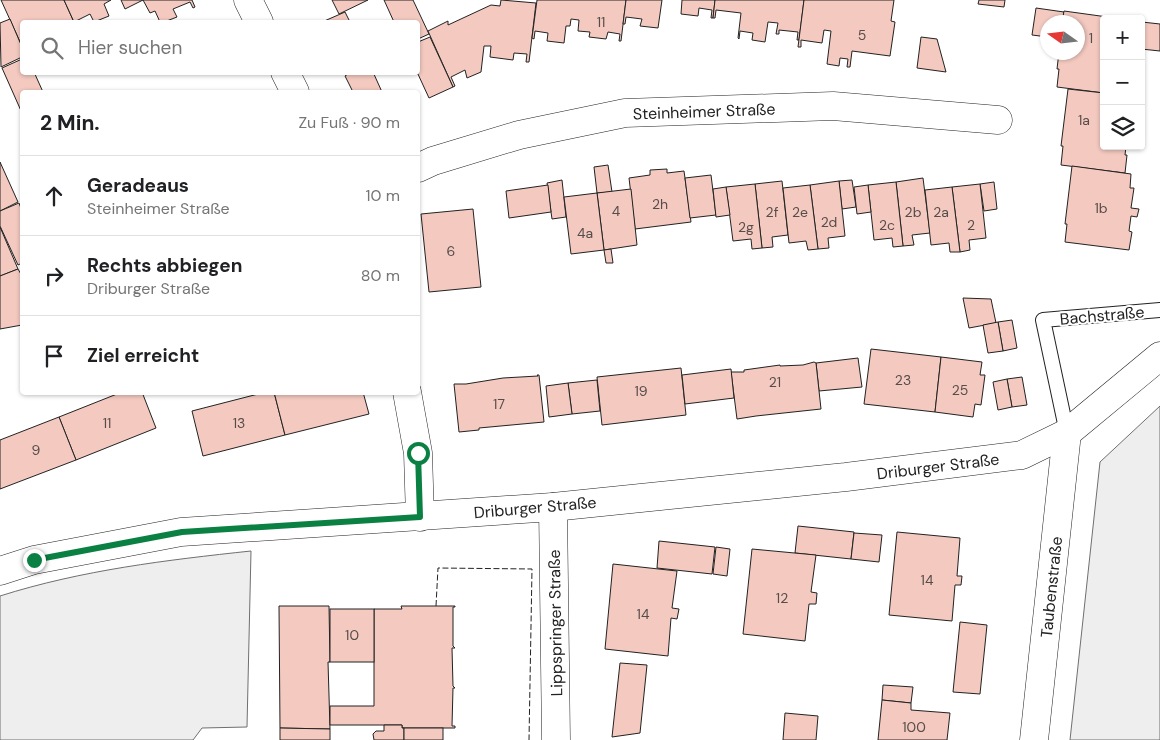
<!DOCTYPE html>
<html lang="de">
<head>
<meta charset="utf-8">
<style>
	:root { --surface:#fff; --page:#f6f6f6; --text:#202124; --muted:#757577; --line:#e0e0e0 }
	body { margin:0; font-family:"DM Sans",sans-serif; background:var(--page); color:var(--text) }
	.controls { position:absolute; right:15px; top:15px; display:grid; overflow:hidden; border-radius:5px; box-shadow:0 1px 4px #0004 }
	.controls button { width:45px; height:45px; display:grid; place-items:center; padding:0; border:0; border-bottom:1px solid var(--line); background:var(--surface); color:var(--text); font:25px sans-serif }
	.compass { position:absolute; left:1040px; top:15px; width:45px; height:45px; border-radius:50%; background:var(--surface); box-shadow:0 1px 4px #0004; rotate:284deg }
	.stop { position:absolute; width:15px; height:15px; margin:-11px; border:4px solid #0b8043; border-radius:50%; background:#fff }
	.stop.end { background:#0b8043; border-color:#fff; box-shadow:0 1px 5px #0008 }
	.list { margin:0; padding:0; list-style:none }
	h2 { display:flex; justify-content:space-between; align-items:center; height:65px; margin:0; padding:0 20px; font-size:21px }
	h2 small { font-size:16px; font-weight:400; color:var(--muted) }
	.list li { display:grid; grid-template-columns:32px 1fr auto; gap:15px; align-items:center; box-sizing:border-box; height:80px; padding:0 20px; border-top:1px solid var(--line) }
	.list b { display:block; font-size:19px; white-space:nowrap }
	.list p { margin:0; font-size:16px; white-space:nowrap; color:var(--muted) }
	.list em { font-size:16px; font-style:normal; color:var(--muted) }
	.icon { flex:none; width:28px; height:28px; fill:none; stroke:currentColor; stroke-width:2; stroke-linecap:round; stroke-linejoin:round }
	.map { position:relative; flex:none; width:1160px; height:740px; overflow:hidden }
	.search { position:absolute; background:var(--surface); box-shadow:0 1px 4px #0004; left:20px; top:20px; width:400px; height:55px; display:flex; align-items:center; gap:12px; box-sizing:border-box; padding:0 18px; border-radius:5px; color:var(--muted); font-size:19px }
	.panel { position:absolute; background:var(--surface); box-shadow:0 1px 4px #0004; left:20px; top:90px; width:400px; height:305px; border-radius:5px }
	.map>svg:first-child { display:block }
	.green { fill:#eee; stroke:#6f6f6f }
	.building { fill:#f3c9c0; stroke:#222 }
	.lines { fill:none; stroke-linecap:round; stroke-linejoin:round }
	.lane-casing { stroke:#222; stroke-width:16 }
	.street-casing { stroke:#222; stroke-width:29 }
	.lane { stroke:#fff; stroke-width:14 }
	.street { stroke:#fff; stroke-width:28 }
	.fence { stroke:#222; stroke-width:1; stroke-dasharray:6 2.5; stroke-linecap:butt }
	.route { stroke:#0b8043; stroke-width:6 }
	.labels { text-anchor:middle; stroke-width:4; stroke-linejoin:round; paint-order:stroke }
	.number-label { font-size:14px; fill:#564c4a }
	.street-label { font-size:16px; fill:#222; stroke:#fff }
</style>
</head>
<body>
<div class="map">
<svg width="1160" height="740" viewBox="0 0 1160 740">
	<rect width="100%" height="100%" fill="#fff"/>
	<g class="green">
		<path d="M1160,406v334h-90l30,-278z"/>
		<path d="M251,551l-4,176 -45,1 -9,12h-193v-144c82,-26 167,-36 251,-45z"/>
	</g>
	<g class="building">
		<path d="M1,0h63l9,20 -6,2h-45v21l-1,1z"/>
		<path d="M64,0h47l-7,4 5,12 -15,6 -4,-8 -16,8z"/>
		<path d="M121,0h71l3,7 -2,1 -3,-6 -17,7 4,8 -13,5h-4l-5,-11 -5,2 -7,-13 -18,9z"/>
		<path d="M332,0h36l-29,14z"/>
		<path d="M384,0h29l16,34 -11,5v-17h-24z"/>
		<path d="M501,0l35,3 -7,59h-3l1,-8 -13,-1 -1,7 -23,-3 1,-11h-7l-3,26 -14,6 -2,-8 -14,7 4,9 -2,1 -25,-56 20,-10v4l43,-20 9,1z"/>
		<path d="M537,0h89l-5,41h-2l1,-7 -12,-2 -2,7 -17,-2 1,-5 -12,-1 1,-11 -8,-1 -1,7h-4l-2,17 -17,-2 1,-8 -13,-2 -1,8 -2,-1z"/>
		<path d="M626,0h36l-4,28 -18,-2 2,-7 -16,-2 -1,7h-2z"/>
		<path d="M682,0h33l-2,18h-2l1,-8 -13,-2 -1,8 -17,-2z"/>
		<path d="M715,0h89l-5,40h-2l1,-8 -19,-2v4h-3l2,-11 -10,-1 -3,20 -13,-2 1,-7 -13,-2 -1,8 -1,-1 3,-25 -25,-3 -1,8h-2z"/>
		<path d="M804,0h90l-3,21 4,1 -5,34 -38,-5 -2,16h-3l1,-8 -8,-1 -1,8 -12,-2 4,-33 -7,-1 -2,13 -21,-3v7h-3z"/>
		<path d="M979,0h26l-1,7 -26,-3z"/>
		<path d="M1036,8l28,4 -2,10h-14v15l-16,-2z"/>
		<path d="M1064,11l58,8h-18v74l-47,-6 2,-18h-2l2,-17h19v-30h-16z"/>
		<path d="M345,12l5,10h-28z"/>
		<path d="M10,19l12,28v10l-21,10 -1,-44z"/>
		<path d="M1142,22l18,2v27l-19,-2z"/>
		<path d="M430,37l23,50 -24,11 -12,-26 1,-30z"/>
		<path d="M921,37l16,2 9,33 -29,-4z"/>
		<path d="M22,59v13h12l9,20h-21v21l-20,-45z"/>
		<path d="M351,72h22l9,20h-29l-8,-16z"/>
		<path d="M1068,89l36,4v53h22l-1,9h2l-2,18 -64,-8 2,-19h-2z"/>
		<path d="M0,162l18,40 -18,9z"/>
		<path d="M608,165l4,27 -15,1 -3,-26z"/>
		<path d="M1072,166l59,8 -1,14h4l-3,20 8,1 -2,8 -6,-1 -2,15 3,1 -3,18 -64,-8 2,-18h-2z"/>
		<path d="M667,169v4l17,-2 7,51 -56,7 -6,-51 21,-3v-5z"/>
		<path d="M711,175l5,40 -26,3 -5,-40z"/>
		<path d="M923,178l7,55 -18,2 2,10 -11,1 -7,-64z"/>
		<path d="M562,180l4,37 -14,2 -5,-36z"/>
		<path d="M852,180l4,27 -14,2 -3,-28z"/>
		<path d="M782,181l6,54 -16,2 1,10 -11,1 -7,-64z"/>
		<path d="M839,181l6,55 -17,2 1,10 -11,1 -8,-64z"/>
		<path d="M896,182l7,64 -10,1 -1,-9 -18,2 -6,-55z"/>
		<path d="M994,182l3,27 -13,2 -4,-27z"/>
		<path d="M755,184l7,64 -10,1 -1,-10 -18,2 -7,-54z"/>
		<path d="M980,184l6,54 -17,2 1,10 -10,2 -8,-65z"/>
		<path d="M548,185l3,27 -42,6 -3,-27z"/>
		<path d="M810,185l8,64 -10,1 -2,-9 -17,2 -6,-55z"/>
		<path d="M868,185l3,27 -14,2 -3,-27z"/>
		<path d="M726,187l4,28 -14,2 -3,-28z"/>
		<path d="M952,187l8,65h-10l-1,-9 -18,2 -6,-55z"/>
		<path d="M631,189l6,56 -33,5 -7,-57z"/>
		<path d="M597,193l7,57 -33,4 -7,-57z"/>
		<path d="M19,203l3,8v52l-4,2 -18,-39v-15z"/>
		<path d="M473,209l8,78 -52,5 -8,-78z"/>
		<path d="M0,227l18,42 -18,7z"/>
		<path d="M611,249l2,14h-7l-2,-13z"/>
		<path d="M18,269l4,7v49l-22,4v-53z"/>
		<path d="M963,298l28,1 5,24 -27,5z"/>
		<path d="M1012,320l5,28 -14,3 -5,-29z"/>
		<path d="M998,322l5,29 -15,2 -5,-28z"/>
		<path d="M871,349l70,8 -6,55 -71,-8z"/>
		<path d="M941,357l41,5 -2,13h5l-4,30 -6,-1 -2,13 -38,-5z"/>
		<path d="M858,358l4,29 -43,4 -3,-28z"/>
		<path d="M814,362l2,1 5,46 -65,7 -19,3 -6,-47h13v-2l36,-5v1l23,-1z"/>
		<path d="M681,368l5,47 -84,10 -5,-48z"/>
		<path d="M731,369l3,29 -49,6 -3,-29z"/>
		<path d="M537,375h2l5,47 -65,6v2l-20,2 -5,-48h12l37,-6 35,-2z"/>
		<path d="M1022,377l5,28 -15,2 -5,-28z"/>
		<path d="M1007,379l5,28 -14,3 -5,-28z"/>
		<path d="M597,380l3,31 -28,3 -4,-31z"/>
		<path d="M568,383l4,31 -23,3 -3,-31z"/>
		<path d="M122,392h20l14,36 -80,32 -17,-43z"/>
		<path d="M266,392h8l11,43 -82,21 -11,-45z"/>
		<path d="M274,392h89l6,22 -84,21z"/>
		<path d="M59,417l17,43 -76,29v-49z"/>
		<path d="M798,526l56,6 -3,27 -56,-6z"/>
		<path d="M897,532l63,6 -3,38h5l-1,9h-6l-3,36 -63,-6z"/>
		<path d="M854,533l28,2 -3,27 -28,-3z"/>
		<path d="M659,541l56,6 -3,27 -55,-6z"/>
		<path d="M716,547l14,2 -3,27 -14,-2z"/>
		<path d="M752,549l64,6 -5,37 6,1 -1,11h-7l-4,37 -62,-7z"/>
		<path d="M613,564l64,7 -5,37 7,1 -2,10 -6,-1 -3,38 -63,-7z"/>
		<path d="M279,606h50l1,56h-2l2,67 -50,-1z"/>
		<path d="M401,606h54v1h-2v39l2,2h-3l1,38 2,2h-2l-1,38h3v2h-53v-3h-72v-19h44v-97h28z"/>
		<rect x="330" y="609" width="44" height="53"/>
		<path d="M960,622l27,3 -7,69 -27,-2z"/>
		<path d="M620,663l27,2 -7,68 -28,4z"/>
		<path d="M883,685l30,2 -2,16 -29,-3z"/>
		<path d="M882,700l29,3v7l39,3 -3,27h-69z"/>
		<path d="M785,713l33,3 -2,24h-33z"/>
		<path d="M384,725h18v3h2v12h-30l-1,-6 3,-3h8z"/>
		<path d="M280,728l50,1v11h-50z"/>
		<rect x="404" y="728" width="39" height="12"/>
	</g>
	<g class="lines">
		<defs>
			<path id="lane" d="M1067,433l-24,-113 117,-10"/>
			<g id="street">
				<path d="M248,0l11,22"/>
				<path d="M285,72l10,20"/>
				<path d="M418,168l15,-7 86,-26 106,-22 208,-7 165,14"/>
				<path d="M407,392l11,61 2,64"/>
				<path d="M553,507l3,233"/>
				<path d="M0,571l34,-11 147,-28 372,-25 293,-30 176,-22 45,-22 93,-77"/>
				<path d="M1034,740l33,-307"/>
			</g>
		</defs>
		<use href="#lane" class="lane-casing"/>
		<use href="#street" class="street-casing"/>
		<use href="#lane" class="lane"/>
		<use href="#street" class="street"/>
		<path class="fence" d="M436,606l2,-38 94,1 -3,171"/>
	</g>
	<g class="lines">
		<path class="route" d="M34,560l148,-28 238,-15 -2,-64"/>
	</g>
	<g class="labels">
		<g class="number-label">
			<text x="601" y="27">11</text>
			<text x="862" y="40">5</text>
			<text x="1091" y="43">1</text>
			<text x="1084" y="125">1a</text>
			<text x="660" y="209">2h</text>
			<text x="1101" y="213">1b</text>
			<text x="616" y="216">4</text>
			<text x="772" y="217">2f</text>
			<text x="800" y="217">2e</text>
			<text x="913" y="217">2b</text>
			<text x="941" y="217">2a</text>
			<text x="829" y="227">2d</text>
			<text x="887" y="230">2c</text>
			<text x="971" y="230">2</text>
			<text x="746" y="232">2g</text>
			<text x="585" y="238">4a</text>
			<text x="451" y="256">6</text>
			<text x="903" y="385">23</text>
			<text x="775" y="387">21</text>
			<text x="960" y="395">25</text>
			<text x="641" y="396">19</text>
			<text x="499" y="409">17</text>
			<text x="107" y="428">11</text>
			<text x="239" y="428">13</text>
			<text x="36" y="455">9</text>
			<text x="927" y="585">14</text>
			<text x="782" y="603">12</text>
			<text x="643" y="619">14</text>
			<text x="352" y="640">10</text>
			<text x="914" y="732">100</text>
		</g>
		<g class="street-label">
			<text transform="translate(704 111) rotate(-2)" y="6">Steinheimer Straße</text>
			<text transform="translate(1102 315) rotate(-5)" y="6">Bachstraße</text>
			<text transform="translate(938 466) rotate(-7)" y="6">Driburger Straße</text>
			<text transform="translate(535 507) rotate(-5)" y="6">Driburger Straße</text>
			<text transform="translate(1051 587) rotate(-84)" y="6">Taubenstraße</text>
			<text transform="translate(555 623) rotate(-91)" y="6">Lippspringer Straße</text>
		</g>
	</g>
</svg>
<div class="controls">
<button>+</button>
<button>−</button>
<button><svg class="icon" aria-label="layers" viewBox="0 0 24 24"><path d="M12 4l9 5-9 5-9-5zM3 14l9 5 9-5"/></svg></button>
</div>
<svg class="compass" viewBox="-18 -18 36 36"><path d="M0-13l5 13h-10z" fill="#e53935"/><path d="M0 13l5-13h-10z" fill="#757577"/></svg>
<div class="stop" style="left:418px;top:453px"></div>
<div class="stop end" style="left:34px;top:560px"></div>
<div class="search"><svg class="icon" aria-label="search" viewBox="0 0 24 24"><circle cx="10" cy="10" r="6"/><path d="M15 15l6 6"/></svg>Hier suchen</div>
<section class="panel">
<h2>2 Min.<small>Zu Fuß · 90 m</small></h2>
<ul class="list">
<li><svg class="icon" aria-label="ahead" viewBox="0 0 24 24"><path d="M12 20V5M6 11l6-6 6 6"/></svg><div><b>Geradeaus</b><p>Steinheimer Straße</p></div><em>10 m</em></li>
<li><svg class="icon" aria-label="right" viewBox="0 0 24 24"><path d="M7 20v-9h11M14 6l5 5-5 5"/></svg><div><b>Rechts abbiegen</b><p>Driburger Straße</p></div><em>80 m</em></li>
<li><svg class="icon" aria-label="arrive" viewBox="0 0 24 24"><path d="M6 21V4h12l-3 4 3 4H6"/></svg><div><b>Ziel erreicht</b></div></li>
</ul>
</section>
</div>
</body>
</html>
